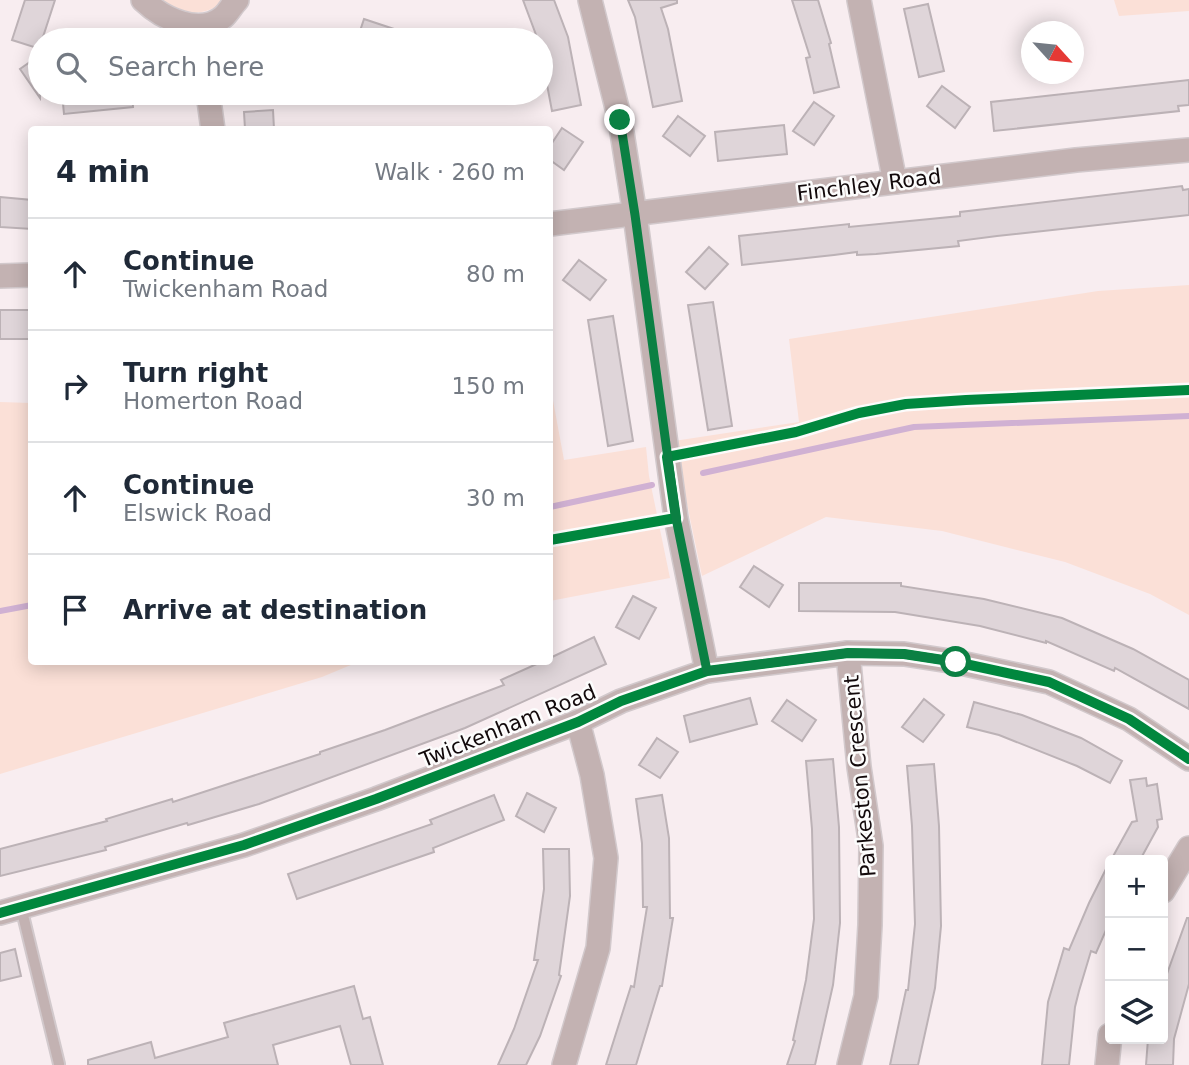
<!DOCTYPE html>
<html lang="en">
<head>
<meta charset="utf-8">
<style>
	:root { --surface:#fff; --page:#f6f6f7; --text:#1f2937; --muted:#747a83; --line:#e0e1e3 }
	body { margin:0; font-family:"DejaVu Sans",sans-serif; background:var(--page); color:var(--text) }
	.controls { position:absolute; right:21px; bottom:21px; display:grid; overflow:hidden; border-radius:7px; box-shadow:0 4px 18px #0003 }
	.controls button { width:63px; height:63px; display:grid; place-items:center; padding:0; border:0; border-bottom:2px solid var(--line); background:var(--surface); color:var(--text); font:35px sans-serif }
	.compass { position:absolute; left:1021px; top:21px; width:63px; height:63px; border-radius:50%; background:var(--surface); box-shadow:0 4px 18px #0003; rotate:117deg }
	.stop { position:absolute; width:21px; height:21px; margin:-16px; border:5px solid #0b8043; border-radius:50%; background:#fff }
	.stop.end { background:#0b8043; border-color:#fff; box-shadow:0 2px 7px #0008 }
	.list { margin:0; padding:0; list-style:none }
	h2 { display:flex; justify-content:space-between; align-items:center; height:91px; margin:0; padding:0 28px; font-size:30px }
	h2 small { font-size:23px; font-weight:400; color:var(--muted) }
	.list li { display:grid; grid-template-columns:46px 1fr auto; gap:21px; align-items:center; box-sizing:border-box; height:112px; padding:0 28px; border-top:2px solid var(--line) }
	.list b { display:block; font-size:26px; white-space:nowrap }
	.list p { margin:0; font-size:23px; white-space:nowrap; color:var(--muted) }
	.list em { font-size:23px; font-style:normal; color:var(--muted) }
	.icon { flex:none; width:38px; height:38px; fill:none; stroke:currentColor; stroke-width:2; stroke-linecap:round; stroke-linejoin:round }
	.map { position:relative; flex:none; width:1189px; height:1065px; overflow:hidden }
	.search { position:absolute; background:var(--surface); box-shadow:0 4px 18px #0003; left:28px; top:28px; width:525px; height:77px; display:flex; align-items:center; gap:18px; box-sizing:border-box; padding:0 24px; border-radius:38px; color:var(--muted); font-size:26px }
	.panel { position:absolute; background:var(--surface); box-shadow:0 4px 18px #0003; left:28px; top:126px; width:525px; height:539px; border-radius:7px }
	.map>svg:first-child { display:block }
	.green { fill:#fbe0d7 }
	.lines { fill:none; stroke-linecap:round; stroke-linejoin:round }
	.stream { stroke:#d0b1d3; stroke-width:6 }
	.building { fill:#dfd5d9; stroke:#bcb2b6; stroke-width:2 }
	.service-casing { stroke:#d2c9cc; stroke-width:14 }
	.minor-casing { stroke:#d2c9cc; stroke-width:26 }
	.service { stroke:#c3b2b2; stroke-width:10 }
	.minor { stroke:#c3b2b2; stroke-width:23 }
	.cycleway-casing { stroke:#fcfcfc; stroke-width:15 }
	.cycleway { stroke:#00873e; stroke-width:10 }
	.route { stroke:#0b8043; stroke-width:9 }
	.labels { text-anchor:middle; stroke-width:5; stroke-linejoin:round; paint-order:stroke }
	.street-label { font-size:21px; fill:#12090b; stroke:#fcfcfc }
</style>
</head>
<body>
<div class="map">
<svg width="1189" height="1065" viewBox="0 0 1189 1065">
	<rect width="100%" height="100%" fill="#f8edf0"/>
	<g class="green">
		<path d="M158,0h70c-29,19 -40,14 -70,0z"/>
		<path d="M1114,0h75v11l-70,5z"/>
		<path d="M1189,285v330l-39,-21 -85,-32 -123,-31 -116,-14 -124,59 -28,-135 125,-19 -10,-83 309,-48z"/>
		<path d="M550,384l14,76 82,-13 3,29 21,102 -120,23z"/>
		<path d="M0,402l31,1 1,259h326l-36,15 -322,97z"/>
	</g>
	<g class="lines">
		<g class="stream">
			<path d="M703,473l211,-46 275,-11"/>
			<path d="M550,507l102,-22"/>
			<path d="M0,611l32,-6"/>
		</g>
	</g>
	<g class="building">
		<path d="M25,0h30l-13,40h-2v9l-28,-9z"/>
		<path d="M523,0h31l14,37 13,68 -29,6 -11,-58v-13h-3z"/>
		<path d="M628,0h49v3l-16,5 7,21 14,72 -29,6 -18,-90z"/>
		<path d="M792,0h26l13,43 -2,1 10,43 -25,6 -8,-35 4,-1z"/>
		<path d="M928,4l16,67 -25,6 -15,-68z"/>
		<path d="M364,19l54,18 -1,3h-60z"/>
		<path d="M40,55v43l-20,-29z"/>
		<path d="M1189,80v25l-11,1 1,5 -185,20 -3,-29z"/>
		<path d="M942,86l28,21 -15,21 -28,-22z"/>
		<path d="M62,93h70l1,14 -69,7z"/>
		<path d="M814,102l20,14 -20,29 -21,-14z"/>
		<path d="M273,110l1,19h-29l-1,-17z"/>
		<path d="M678,116l27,20 -15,20 -27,-20z"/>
		<path d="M784,125l3,29 -69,7 -3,-29z"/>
		<path d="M562,128l21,14 -19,28 -14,-10v-14z"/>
		<path d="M1182,186l1,4 6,-1v26l-192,21 -39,5 1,5 -83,8 -19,1v-3l-23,3 -92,10 -3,-29 110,-12v3l111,-11v-4z"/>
		<path d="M0,197l32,3v29l-32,-2z"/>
		<path d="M709,247l19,17 -23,25 -19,-17z"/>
		<path d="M579,260l27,20 -16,20 -27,-20z"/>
		<path d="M713,302l19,124 -24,4 -20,-125z"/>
		<rect x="0" y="310" width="32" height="29"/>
		<path d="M613,316l20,125 -25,5 -20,-126z"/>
		<path d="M754,566l29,19 -14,22 -29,-20z"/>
		<path d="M799,583h102v3l83,13 78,19 71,31 56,31v29l-74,-41 -1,3 -68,-30v2l-66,-17 -85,-14 -96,-1z"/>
		<path d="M633,596l23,12 -17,31 -23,-12z"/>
		<path d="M594,637l12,27 -141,64 -206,76 -71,21 -1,-2 -82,24 1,3 -106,26v-27l107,-28 -1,-2 66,-20 1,3 147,-48v-2l65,-22 119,-45 -3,-5 40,-18h9v-4z"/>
		<path d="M750,698l7,26 -67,18 -6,-26z"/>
		<path d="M924,699l20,16 -21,27 -21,-15z"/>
		<path d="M787,700l29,20 -14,21 -30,-20z"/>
		<path d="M974,702l48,13 59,23 41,23 -12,22 -33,-17 -78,-31 -32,-8z"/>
		<path d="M657,738l21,14 -18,26 -21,-13z"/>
		<path d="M833,759l6,68 1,96 -7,62 -18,80h-28l8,-24 -2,-1 13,-60 8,-61 -2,-90 -6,-68z"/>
		<path d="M934,764l5,62 2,100 -6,62 -17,77h-28l16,-75h2l7,-66 -3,-98 -5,-60z"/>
		<path d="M1146,778l1,8 10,-2 5,35 -5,1 1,7 -18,33h-29l21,-38 5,-1 -7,-41z"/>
		<path d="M527,793l29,15 -12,24 -28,-16z"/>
		<path d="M494,795l10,25 -71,28 1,4 -137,47 -9,-25 144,-50 -2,-4z"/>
		<path d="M662,795l7,43 1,80h3l-11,68h-2l-24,79h-30l25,-79 3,1 13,-80h-4l-1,-64 -6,-44z"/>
		<path d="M543,849h26l1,47 -11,79 2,1 -21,60 -14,29h-28l16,-36 24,-69h-4l10,-71z"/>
		<path d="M1110,861v60l-14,32 -5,-2 -12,40 -4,16 -6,58h-27l6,-63 16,-54 5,2 20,-47z"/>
		<path d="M1187,918h2v66l-15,55 -1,26h-27l2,-26h15v-54z"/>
		<path d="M15,949l6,27 -21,5v-28z"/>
		<path d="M354,986l9,33 7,-2 13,48h-32l-11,-39 -67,19 5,20h-190v-5l63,-18 4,16 73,-21 -4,-14z"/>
	</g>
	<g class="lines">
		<defs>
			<path id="service" d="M21,907l38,157"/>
			<g id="minor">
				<path d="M143,0c19,18 56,37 80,17 5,-4 9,-12 14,-17"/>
				<path d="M590,0l30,120 15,95 41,303 31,153"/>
				<path d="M859,0l36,182"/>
				<path d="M208,93l5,37"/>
				<path d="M550,224l526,-64 113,-10"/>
				<path d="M0,276l32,-1"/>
				<path d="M848,653l11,114 12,79 -1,79 -4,71 -17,69"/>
				<path d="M1163,891l26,-43"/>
				<path d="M0,913l244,-68 132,-46 202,-77 43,-21 86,-30 141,-18 56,1 52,8 93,20 80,37 60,40"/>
				<path d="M564,1065l34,-117 8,-90 -14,-83 -14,-53"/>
				<path d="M1107,1065l3,-30"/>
			</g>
		</defs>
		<use href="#service" class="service-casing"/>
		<use href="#minor" class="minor-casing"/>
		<use href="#service" class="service"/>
		<use href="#minor" class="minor"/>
		<defs>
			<g id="cycleway">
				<path d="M550,540l126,-22 -9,-61 129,-25 63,-19 47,-9 60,-4 223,-10"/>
				<path d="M0,913l244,-68 132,-46 202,-77 43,-21 86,-30 141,-18 56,1 52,8 93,20 80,37 60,40"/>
			</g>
		</defs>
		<use href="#cycleway" class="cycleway-casing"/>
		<use href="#cycleway" class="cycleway"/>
	</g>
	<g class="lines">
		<path class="route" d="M620,120l15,95 41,303 31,153 141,-18 56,1 52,8"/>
	</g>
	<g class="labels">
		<g class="street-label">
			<text transform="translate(869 185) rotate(-7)" y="7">Finchley Road</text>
			<text transform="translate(508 726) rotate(-22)" y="7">Twickenham Road</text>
			<text transform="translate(860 776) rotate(-95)" y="7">Parkeston Crescent</text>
		</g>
	</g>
</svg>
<div class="controls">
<button>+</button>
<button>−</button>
<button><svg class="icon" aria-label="layers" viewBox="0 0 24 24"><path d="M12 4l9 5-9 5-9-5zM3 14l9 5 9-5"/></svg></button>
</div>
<svg class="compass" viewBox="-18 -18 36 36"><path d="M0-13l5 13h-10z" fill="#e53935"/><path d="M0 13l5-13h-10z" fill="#747a83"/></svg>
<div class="stop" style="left:956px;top:662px"></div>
<div class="stop end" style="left:620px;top:120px"></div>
<div class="search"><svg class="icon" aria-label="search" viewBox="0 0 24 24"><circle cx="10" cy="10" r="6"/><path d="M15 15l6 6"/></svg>Search here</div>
<section class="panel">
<h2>4 min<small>Walk · 260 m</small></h2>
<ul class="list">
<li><svg class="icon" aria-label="ahead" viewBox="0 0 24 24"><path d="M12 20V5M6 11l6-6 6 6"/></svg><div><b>Continue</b><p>Twickenham Road</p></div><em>80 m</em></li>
<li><svg class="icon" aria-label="right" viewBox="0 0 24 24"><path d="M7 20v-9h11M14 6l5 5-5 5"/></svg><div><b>Turn right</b><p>Homerton Road</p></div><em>150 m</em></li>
<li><svg class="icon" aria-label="ahead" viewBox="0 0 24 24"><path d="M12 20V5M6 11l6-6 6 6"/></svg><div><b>Continue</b><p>Elswick Road</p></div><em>30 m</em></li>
<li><svg class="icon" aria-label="arrive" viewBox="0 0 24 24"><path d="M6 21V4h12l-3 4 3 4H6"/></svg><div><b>Arrive at destination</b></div></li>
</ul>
</section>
</div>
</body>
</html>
